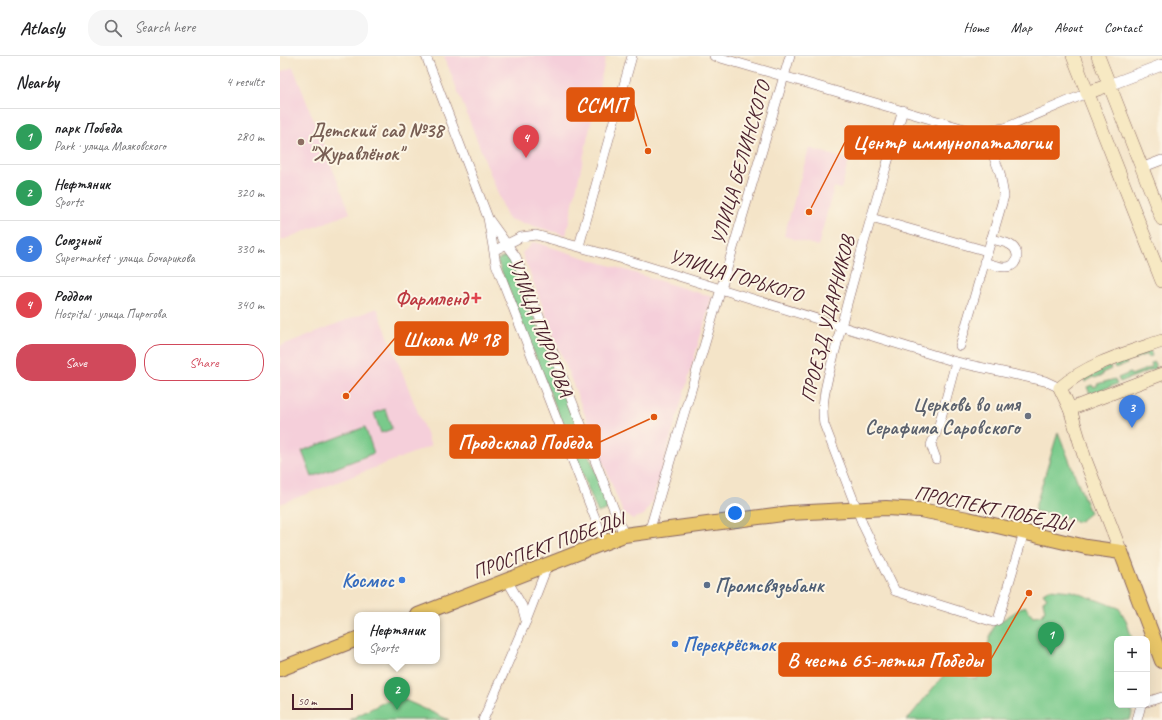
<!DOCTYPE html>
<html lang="en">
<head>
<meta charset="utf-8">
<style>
	:root { --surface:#fff; --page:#f6f6f6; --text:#202124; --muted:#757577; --line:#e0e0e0; --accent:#d1495b }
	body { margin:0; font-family:Caveat,sans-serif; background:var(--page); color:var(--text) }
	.controls { position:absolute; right:12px; bottom:12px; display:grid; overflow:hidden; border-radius:8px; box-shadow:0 4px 16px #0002 }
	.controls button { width:36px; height:36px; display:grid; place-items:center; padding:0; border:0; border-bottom:1px solid var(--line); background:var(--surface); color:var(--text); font:20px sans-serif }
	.scale { position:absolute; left:12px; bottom:10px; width:61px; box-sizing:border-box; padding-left:4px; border:2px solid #4a1f2b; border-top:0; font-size:11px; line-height:14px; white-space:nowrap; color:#4a1f2b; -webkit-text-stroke:3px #fcf5e5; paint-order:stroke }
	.you { position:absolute; left:455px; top:457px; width:14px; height:14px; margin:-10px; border:3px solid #fff; border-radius:50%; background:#1a73e8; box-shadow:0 0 0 6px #1a73e833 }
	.badge { display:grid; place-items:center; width:26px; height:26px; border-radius:50%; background:var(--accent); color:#fff; font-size:13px; font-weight:700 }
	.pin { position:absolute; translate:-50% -33px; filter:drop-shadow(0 1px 2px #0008) }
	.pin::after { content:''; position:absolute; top:21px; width:14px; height:12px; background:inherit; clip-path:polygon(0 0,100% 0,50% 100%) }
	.popup { position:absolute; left:74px; top:556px; width:86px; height:52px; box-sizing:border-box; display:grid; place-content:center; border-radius:8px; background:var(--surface); filter:drop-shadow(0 1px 3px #0005); font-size:13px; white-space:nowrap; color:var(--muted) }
	.popup b { font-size:15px; color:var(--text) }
	.popup::after { content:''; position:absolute; left:50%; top:100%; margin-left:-8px; border:8px solid transparent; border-top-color:var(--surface) }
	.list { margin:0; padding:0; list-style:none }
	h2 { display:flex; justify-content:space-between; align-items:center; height:52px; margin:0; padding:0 16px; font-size:17px }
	h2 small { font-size:13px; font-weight:400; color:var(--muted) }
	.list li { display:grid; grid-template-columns:26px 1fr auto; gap:12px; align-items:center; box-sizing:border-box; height:56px; padding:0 16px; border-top:1px solid var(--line) }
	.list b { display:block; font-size:15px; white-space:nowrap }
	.list p { margin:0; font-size:13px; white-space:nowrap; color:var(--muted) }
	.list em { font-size:13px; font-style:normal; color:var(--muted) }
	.actions { display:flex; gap:8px; padding:12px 16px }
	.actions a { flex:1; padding:9px 0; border:1px solid var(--accent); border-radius:16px; text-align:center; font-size:14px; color:var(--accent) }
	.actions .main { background:var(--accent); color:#fff }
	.icon { flex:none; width:22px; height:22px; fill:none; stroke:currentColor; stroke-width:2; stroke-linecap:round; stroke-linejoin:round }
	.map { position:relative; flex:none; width:882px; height:664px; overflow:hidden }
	header { display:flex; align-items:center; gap:24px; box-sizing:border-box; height:56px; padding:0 20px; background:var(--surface); border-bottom:1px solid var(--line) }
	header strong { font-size:19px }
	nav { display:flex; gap:22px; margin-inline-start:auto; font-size:14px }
	.search { width:280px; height:36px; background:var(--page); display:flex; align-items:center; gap:10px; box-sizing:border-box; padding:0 14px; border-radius:16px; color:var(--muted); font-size:15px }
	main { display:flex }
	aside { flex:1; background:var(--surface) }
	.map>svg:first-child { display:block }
	.built { fill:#f5cfda }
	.green { fill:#79ca8b; stroke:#62745b }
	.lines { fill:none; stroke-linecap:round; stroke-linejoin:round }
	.minor-casing { stroke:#866462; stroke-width:10 }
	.tertiary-casing { stroke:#866462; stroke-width:12 }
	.secondary-casing { stroke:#866462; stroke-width:14 }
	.primary-casing { stroke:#866462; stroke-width:16 }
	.minor { stroke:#fff; stroke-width:9 }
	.tertiary { stroke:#fff; stroke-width:11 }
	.secondary { stroke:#f7e9c3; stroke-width:13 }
	.primary { stroke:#eac769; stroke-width:14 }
	.education-dot { fill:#8d6e63; stroke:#fcf5e5; stroke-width:1.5 }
	.health-dot { fill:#e0444e; stroke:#fcf5e5; stroke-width:1.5 }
	.worship-dot { fill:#6b7280; stroke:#fcf5e5; stroke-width:1.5 }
	.shop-dot { fill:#3f7fe0; stroke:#fcf5e5; stroke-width:1.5 }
	.service-dot { fill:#5c6f8a; stroke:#fcf5e5; stroke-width:1.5 }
	.labels { text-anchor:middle; stroke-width:4; stroke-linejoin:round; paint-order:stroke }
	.education-label { font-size:20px; font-weight:bold; fill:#785e54; stroke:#fcf5e5; text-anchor:start }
	.street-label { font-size:20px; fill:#4a1f2b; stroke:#fcf5e5 }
	.health-label { font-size:20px; font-weight:bold; fill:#be3a42; stroke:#fcf5e5; text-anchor:end }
	.worship-label { font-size:20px; font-weight:bold; fill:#5b616d; stroke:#fcf5e5; text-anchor:end }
	.shop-label { font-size:20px; font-weight:bold; fill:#366cbe; stroke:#fcf5e5; text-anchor:end }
	.service-label { font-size:20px; font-weight:bold; fill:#4e5e75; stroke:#fcf5e5; text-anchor:start }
	.leader { fill:none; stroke:#e0560e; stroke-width:1.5 }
	.callout-dot { fill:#e0560e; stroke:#fcf5e5; stroke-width:1.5 }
	.callout { fill:#e0560e; stroke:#e0560e; stroke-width:1.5 }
	.callout-label { font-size:21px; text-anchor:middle; font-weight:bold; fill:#fff }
</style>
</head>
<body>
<header>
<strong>Atlasly</strong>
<div class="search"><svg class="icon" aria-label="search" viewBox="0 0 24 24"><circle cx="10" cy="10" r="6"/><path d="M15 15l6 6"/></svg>Search here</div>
<nav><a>Home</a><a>Map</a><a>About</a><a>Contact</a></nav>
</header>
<main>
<aside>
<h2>Nearby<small>4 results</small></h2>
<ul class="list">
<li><span class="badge" style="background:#2e9e5b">1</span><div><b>парк Победa</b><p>Park · улица Маяковского</p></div><em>280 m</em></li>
<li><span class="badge" style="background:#2e9e5b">2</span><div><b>Нефтяник</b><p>Sports</p></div><em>320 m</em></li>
<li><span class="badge" style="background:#3f7fe0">3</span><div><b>Союзный</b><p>Supermarket · улица Бочарикова</p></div><em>330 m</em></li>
<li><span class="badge" style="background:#e0444e">4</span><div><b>Роддом</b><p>Hospital · улица Пирогова</p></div><em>340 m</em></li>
</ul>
<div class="actions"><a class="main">Save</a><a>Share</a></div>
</aside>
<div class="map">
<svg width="882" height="664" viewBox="0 0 882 664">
	<rect width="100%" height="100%" fill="#fcf5e5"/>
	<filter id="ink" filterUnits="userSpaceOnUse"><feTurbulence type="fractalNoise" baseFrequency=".025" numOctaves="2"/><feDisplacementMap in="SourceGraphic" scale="8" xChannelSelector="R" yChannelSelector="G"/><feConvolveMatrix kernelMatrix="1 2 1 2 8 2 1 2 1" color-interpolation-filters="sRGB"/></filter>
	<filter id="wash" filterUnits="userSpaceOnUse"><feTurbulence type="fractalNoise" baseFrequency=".012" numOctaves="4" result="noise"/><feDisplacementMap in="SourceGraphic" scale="16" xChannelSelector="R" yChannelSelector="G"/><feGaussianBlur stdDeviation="0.9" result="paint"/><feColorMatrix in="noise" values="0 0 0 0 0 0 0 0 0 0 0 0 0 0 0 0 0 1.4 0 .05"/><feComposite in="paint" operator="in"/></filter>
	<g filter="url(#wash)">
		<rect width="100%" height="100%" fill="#f4e4c8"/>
		<g class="built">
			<path d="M164,0h162l-40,179 -58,-16z"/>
			<path d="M13,11l57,146 -70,28v-169z"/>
			<path d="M529,92l40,12 -8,29 -7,-2 -16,59 -34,-10z"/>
			<path d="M254,186l178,55 -60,205 -8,13 -11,4 -10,-6 -101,-260z"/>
			<path d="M97,252l54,138 -151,58v-158z"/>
		</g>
		<g class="green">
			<path d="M230,199l100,253 -12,5 -101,-253z"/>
			<path d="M870,294l2,6 -4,1 -1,-3 -21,8 1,2 -12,4 -2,-4z"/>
			<path d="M874,306l2,6 -36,14 -2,-4 12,-5 1,2 21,-8 -1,-4z"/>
			<path d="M830,310l1,3 -9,4 1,2 -8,3 -1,-1 -9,5 -2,-6z"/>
			<path d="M835,323l2,5 -27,10 -3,-7 5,-2 1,2 4,-1v-2z"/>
			<path d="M105,353l7,20 -11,4 -7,-20z"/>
			<path d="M85,371l9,26 -62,24 -10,-26z"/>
			<path d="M778,376l32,81 -11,9 -45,-11z"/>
			<path d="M770,533l22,2 47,17 7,12 6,19h-15v66h12l3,8 -2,7h-223l39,-48 31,7 17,-54 31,-19 8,10 9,-1 3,-5 -2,-9 4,-3 -4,-5z"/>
			<path d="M116,640l53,24h-100z"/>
		</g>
	</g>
	<g filter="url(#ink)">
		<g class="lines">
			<defs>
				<g id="minor">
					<path d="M146,0l62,162 8,46 108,277"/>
					<path d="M434,0l261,76 30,-4 82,-35"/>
					<path d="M623,54c-23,79 -48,157 -67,237 -6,24 -16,51 -12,77l39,101 32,66 99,31 4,-2 26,-88"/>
					<path d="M861,112l21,-8"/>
					<path d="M591,162l116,33"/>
					<path d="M210,165l26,36 108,278"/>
					<path d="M299,190l53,-190"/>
					<path d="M215,194l26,-13 15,-2 94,26 326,101 89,19 15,7"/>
					<path d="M704,206c10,3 30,12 33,-5 0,-4 -1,-8 -5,-11 -5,-4 -14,-5 -21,-7"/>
					<path d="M680,290l44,-150 -4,-23 -16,-41"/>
					<path d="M656,403l-5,-14 8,-20 17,-63"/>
					<path d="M369,476l141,-476"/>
					<path d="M246,565l22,-57"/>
					<path d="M867,646l15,-5"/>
					<path d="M203,664l43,-99 -4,-15 -15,-26"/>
					<path d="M857,664l4,-15"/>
				</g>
				<path id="tertiary" d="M829,29l53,-20"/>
				<g id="secondary">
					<path d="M793,0l89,225"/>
					<path d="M818,0l64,163"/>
					<path d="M807,37l22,-8"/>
					<path d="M790,353l92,-35"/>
					<path d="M841,496l-36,-93 -15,-50 -10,-21c29,-25 67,-35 102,-47"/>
				</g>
				<g id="primary">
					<path d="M138,559l206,-80 166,-22 96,-5 34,2 48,9 118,28 35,5 41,109"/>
					<path d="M0,613l77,-30"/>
				</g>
			</defs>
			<use href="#minor" class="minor-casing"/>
			<use href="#tertiary" class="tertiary-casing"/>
			<use href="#secondary" class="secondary-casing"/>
			<use href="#primary" class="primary-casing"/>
			<use href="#minor" class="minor"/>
			<use href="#tertiary" class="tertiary"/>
			<use href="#secondary" class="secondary"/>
			<use href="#primary" class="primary"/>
		</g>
	</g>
	<circle class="education-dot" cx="21" cy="86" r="4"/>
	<path class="health-dot" d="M194 236h4v4h4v4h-4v4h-4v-4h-4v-4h4z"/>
	<circle class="worship-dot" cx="748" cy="360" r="4"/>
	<g class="shop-dot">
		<circle cx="122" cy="524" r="4"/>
		<circle cx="395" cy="588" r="4"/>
	</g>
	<circle class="service-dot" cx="427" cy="529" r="4"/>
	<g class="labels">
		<g class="education-label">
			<text x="29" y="81">Детский сад №38<tspan x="29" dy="23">"Журавлёнок"</tspan></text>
		</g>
		<g class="street-label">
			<text transform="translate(460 107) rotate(-74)" y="7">УЛИЦА БЕЛИНСКОГО</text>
			<text transform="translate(456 219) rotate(17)" y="7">УЛИЦА ГОРЬКОГО</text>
			<text transform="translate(547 263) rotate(-76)" y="7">ПРОЕЗД УДАРНИКОВ</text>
			<text transform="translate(261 271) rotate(69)" y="7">УЛИЦА ПИРОГОВА</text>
			<text transform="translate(713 452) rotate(12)" y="7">ПРОСПЕКТ ПОБЕДЫ</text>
			<text transform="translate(268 489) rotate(-20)" y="7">ПРОСПЕКТ ПОБЕДЫ</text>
		</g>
		<g class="health-label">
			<text x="188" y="249">Фармленд</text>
		</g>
		<g class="worship-label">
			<text x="740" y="355">Церковь во имя<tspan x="740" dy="23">Серафима Саровского</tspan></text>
		</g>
		<g class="shop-label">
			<text x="114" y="531">Космос</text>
			<text x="403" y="595" text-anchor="start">Перекрёсток</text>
		</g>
		<g class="service-label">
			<text x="435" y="536">Промсвязьбанк</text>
		</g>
	</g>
	<path class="leader" d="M368 95L354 49M529 156L565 86M66 340L115 282M374 361L320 386M749 537L711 603"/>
	<g class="callout-dot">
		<circle cx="368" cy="95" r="4"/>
		<circle cx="529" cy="156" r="4"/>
		<circle cx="66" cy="340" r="4"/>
		<circle cx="374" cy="361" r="4"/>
		<circle cx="749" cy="537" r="4"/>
	</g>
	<g class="callout">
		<rect x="287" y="32" width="67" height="33" rx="4"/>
		<rect x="565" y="70" width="214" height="33" rx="4"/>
		<rect x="115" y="266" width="113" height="33" rx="4"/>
		<rect x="170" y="369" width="150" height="33" rx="4"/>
		<rect x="499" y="587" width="212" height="33" rx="4"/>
	</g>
	<g class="callout-label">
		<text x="321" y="56">ССМП</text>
		<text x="672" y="93">Центр иммунопаталогии</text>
		<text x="171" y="290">Школа № 18</text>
		<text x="245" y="393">Продсклад Победа</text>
		<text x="605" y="611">В честь 65-летия Победы</text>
	</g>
</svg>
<div class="controls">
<button>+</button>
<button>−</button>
</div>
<div class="scale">50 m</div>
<div class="you"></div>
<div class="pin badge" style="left:771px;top:599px;background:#2e9e5b">1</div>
<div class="pin badge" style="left:117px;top:654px;background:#2e9e5b">2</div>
<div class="popup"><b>Нефтяник</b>Sports</div>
<div class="pin badge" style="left:852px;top:372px;background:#3f7fe0">3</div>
<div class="pin badge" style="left:246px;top:102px;background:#e0444e">4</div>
</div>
</main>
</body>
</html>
